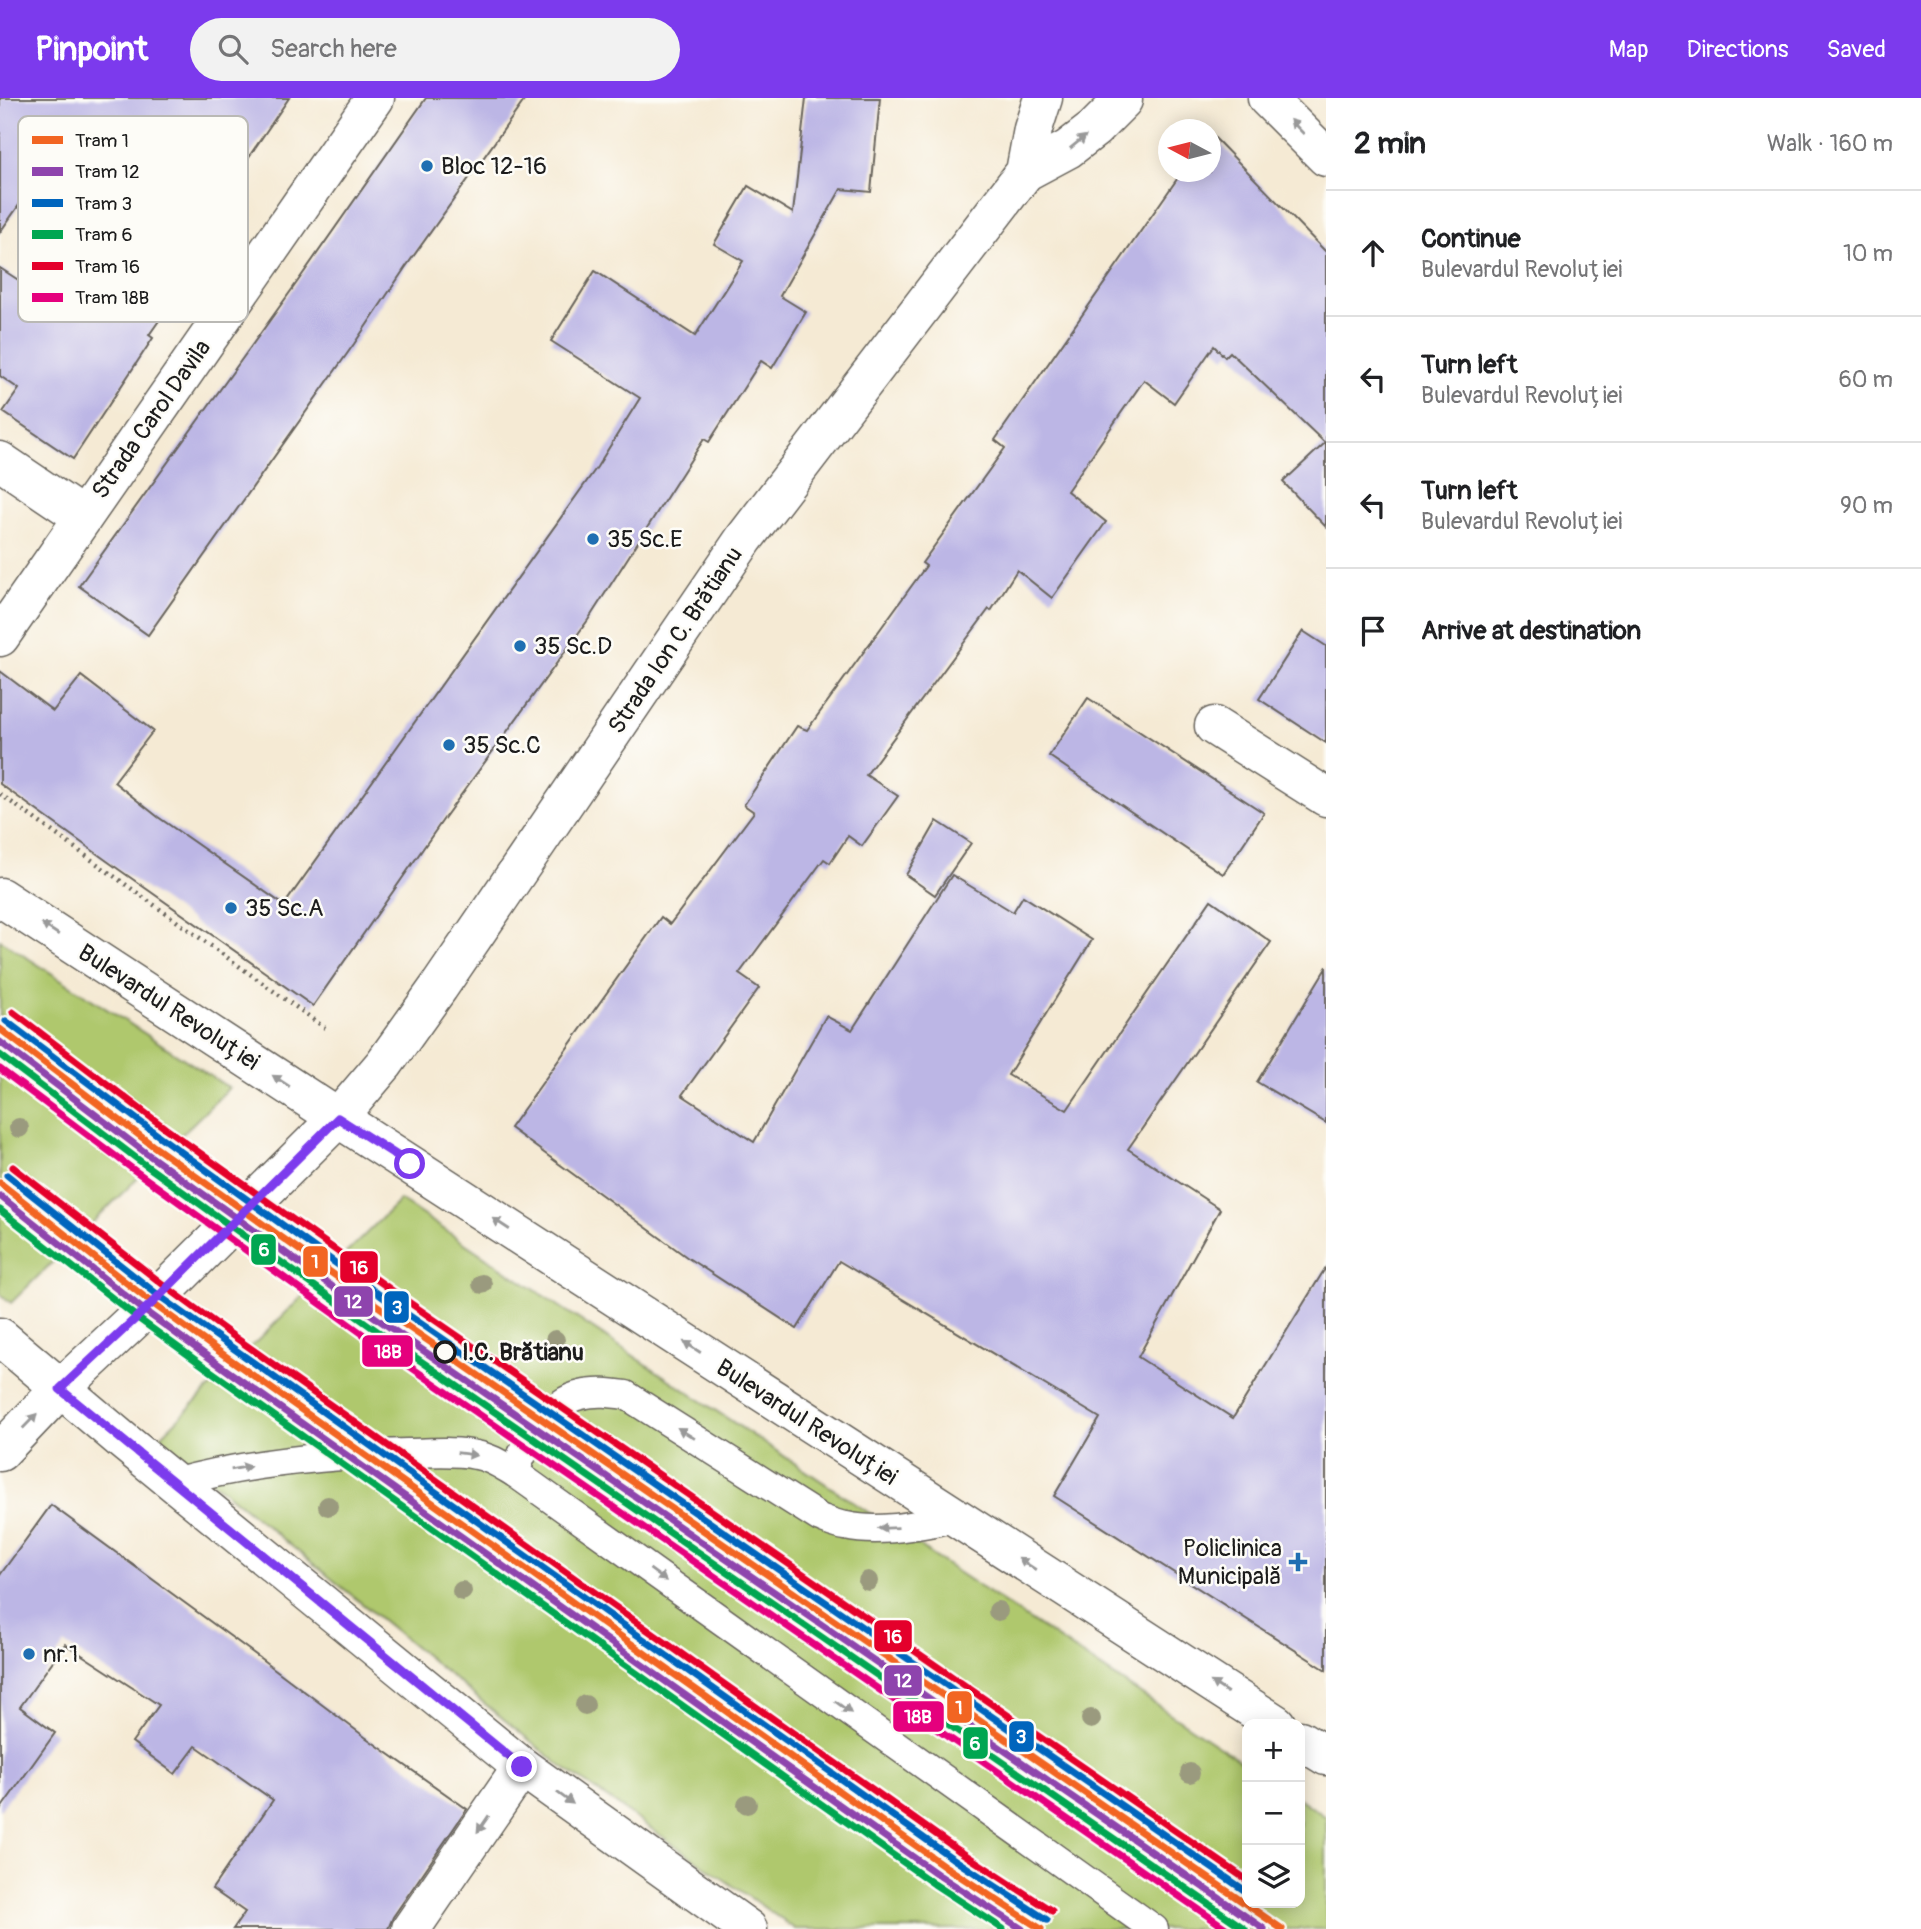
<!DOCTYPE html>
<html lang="en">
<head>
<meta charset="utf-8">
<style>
	:root { --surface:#fff; --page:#f2f2f2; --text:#202124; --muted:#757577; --line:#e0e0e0; --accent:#7c3aed }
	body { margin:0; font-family:Pangolin,sans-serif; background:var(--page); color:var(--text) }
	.controls { position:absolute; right:21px; bottom:21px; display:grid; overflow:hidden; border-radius:14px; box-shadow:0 4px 18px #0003 }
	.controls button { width:63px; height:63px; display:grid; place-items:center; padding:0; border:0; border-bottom:2px solid var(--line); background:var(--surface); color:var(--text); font:35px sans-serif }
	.compass { position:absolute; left:1158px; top:21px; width:63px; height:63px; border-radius:50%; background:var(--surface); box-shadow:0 4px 18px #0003; rotate:277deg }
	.stop { position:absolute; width:21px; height:21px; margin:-16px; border:5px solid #7c3aed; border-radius:50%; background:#fff }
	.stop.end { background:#7c3aed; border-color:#fff; box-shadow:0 2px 7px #0008 }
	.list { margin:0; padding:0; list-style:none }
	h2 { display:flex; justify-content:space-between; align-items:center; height:91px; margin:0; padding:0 28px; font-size:30px }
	h2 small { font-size:23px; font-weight:400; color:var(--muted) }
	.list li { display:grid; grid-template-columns:46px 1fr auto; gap:21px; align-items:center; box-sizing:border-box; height:126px; padding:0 28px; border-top:2px solid var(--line) }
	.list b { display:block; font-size:26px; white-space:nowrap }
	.list p { margin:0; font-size:23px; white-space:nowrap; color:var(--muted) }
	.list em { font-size:23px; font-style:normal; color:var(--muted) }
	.icon { flex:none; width:38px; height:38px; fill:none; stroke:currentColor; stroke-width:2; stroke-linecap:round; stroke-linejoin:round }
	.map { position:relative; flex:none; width:1326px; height:1831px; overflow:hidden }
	header { display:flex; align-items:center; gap:42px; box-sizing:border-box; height:98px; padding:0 35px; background:var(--accent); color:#fff }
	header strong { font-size:33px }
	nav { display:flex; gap:38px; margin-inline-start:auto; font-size:24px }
	.search { width:490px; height:63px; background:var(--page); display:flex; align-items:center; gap:18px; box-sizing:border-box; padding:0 24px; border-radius:38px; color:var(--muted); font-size:26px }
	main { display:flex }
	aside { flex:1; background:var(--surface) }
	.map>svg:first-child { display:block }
	.green { fill:#afc86d; stroke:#667244; stroke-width:2 }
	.building { fill:#bcb6e5 }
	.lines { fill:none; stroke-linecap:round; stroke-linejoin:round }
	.service-casing { stroke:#68645c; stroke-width:31 }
	.minor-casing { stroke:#68645c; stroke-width:41 }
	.tertiary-casing { stroke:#68645c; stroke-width:41 }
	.secondary-casing { stroke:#68645c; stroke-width:41 }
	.primary-casing { stroke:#68645c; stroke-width:41 }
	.path { stroke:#68645c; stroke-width:4.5; stroke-dasharray:2 5; stroke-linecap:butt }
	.service { stroke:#fff; stroke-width:28 }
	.minor { stroke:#fff; stroke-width:38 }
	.tertiary { stroke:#fff; stroke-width:38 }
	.secondary { stroke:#fff; stroke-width:38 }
	.primary { stroke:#fff; stroke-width:38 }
	.tram-1-casing { stroke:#fdfcf7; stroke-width:12 }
	.tram-2-casing { stroke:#fdfcf7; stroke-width:12 }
	.tram-3-casing { stroke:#fdfcf7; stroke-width:12 }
	.tram-4-casing { stroke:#fdfcf7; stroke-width:12 }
	.tram-5-casing { stroke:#fdfcf7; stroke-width:12 }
	.tram-6-casing { stroke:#fdfcf7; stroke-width:12 }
	.tram-1 { stroke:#f26522; stroke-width:7 }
	.tram-2 { stroke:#8e44ad; stroke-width:7 }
	.tram-3 { stroke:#0065bd; stroke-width:7 }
	.tram-4 { stroke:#00a651; stroke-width:7 }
	.tram-5 { stroke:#e4002b; stroke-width:7 }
	.tram-6 { stroke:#e5007d; stroke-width:7 }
	.tree { fill:#9a9a7e }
	.oneway { fill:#999 }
	.route { stroke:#7c3aed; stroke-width:9 }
	.poi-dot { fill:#1f6fb2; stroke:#fdfcf7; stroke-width:2.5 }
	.stop-dot { fill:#fdfcf7; stroke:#1c1c1c; stroke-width:3.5 }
	.labels { text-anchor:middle; stroke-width:5; stroke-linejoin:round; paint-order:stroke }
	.poi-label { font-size:24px; fill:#1c1c1c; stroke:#fdfcf7; text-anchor:start }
	.street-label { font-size:24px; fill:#1c1c1c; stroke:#fdfcf7 }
	.stop-label { font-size:24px; font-weight:bold; fill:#1c1c1c; stroke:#fdfcf7; text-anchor:start }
	.key { fill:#fdfcf7; stroke:#bab9b5; stroke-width:2 }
	.key-label { font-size:19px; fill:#1c1c1c }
	.line-badge { stroke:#fdfcf7; stroke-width:2.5 }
	.badge-label { font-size:19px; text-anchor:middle; font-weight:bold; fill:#fff }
</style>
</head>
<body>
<header>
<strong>Pinpoint</strong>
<div class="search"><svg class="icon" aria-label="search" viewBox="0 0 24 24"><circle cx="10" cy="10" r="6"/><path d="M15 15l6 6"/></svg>Search here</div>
<nav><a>Map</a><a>Directions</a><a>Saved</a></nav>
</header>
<main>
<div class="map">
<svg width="1326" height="1831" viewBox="0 0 1326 1831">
	<rect width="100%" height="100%" fill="#fdfcf7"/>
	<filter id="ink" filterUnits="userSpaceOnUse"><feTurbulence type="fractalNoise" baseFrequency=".0143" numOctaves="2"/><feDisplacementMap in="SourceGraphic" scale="14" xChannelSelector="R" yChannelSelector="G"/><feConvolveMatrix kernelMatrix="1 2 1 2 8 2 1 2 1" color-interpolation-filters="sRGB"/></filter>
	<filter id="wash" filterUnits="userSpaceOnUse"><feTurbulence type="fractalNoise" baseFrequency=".00686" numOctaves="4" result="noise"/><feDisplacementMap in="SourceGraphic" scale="28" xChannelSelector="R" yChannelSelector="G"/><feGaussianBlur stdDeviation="1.57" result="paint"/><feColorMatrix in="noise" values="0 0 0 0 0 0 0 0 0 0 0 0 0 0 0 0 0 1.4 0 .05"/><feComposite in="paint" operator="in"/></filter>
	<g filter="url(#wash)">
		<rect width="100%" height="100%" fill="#f5ead4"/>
		<g class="green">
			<path d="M0,842l229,148 -218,215 -11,-9z"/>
			<path d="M400,1102l847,565v138h53v-104l26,18v112h-531l-234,-163 -402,-328z"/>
		</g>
		<g id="blocks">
			<g class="building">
				<path d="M0,0h289l-84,123 16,11 -72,103 4,3 -80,121 -70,-47 16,-23 -19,-13v-108l66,43 62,-87 -82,-57 -46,65z"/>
				<path d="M426,0h100l-121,170 -51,76 -206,291 -69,-49 214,-298z"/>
				<path d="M806,0h74l-9,94 -30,-3 -61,107 26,16 -34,56 -11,-7 -52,81 -5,-3 -116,181 -143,197 -132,189 -192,-135 -121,-87v-113l53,40 28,-35 72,55 -39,51 44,35 126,88 313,-438 43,-69 -89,-57 44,-70 100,65 48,-75 -29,-17 34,-58 45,27z"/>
				<path d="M1210,35l116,119v275l-43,-45 42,-39 -95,-91 -5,5 -11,-11 -40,57 -30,-23 -77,111 39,31 -54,76 -35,-28 -26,41 -2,-2 -123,166 32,21 -36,50 -14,-10 -18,27 -6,-4 -85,115 20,14 -77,107 72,47 72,-126 26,14 100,-155 61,37 10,-16 69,44 -84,135 59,35 144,-210 60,42 -143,207 92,60 -82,148 95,61 93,-151v403l-272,-174 46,-78 -261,-157 -42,68 -109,-71 -178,-130 151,-211 9,7 84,-112 -10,-7 53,-79 10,4 119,-164 -4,-3 83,-115 -10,-8 187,-268h28z"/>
				<path d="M1303,533l23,15v97l-67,-44z"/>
				<path d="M1088,600l176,115 -41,61 -174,-118z"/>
				<path d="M937,723l34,22 -36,52 -29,-20z"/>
				<path d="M1326,870v155l-69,-41z"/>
				<path d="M51,1407l209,153 105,79 102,72 -74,108 -5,12h-155l12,-17 -33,-23 61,-89 -77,-54 -21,28 -43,-32 27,-37 -94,-61 -45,63 35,26 -55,77v-235z"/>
			</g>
		</g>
	</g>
	<g filter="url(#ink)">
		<use href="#blocks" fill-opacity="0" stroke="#68645c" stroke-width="2"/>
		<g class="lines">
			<defs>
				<g id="service">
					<path d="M515,1375c9,-29 35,-72 66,-78 15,-4 30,-2 45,0l194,123c8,3 17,7 26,8 36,8 74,-2 109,-8"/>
					<path d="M174,1385c75,-21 155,-28 233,-30 22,0 47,-3 69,2 14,2 27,11 39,18l639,456"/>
				</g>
				<g id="minor">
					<path d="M0,363l83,56"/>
					<path d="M0,539l375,-539"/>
					<path d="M1214,628l112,71"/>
					<path d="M411,1831l111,-162"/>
				</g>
				<path id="tertiary" d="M0,1354l60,-63 92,-86 186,-185"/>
				<g id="secondary">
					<path d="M1267,0l59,59"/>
					<path d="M1025,74l43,-23 26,-20 29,-29"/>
					<path d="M338,1020l46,-54 55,-77 305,-448 281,-367 8,-43 10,-31"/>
				</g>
				<g id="primary">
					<path d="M0,799l338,221 938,606"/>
					<path d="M0,1239l122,103 400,327 226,162"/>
					<path d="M1300,1642l26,16"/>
				</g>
			</defs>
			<use href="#service" class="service-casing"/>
			<use href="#minor" class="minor-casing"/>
			<use href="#tertiary" class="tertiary-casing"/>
			<use href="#secondary" class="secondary-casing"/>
			<use href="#primary" class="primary-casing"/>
			<path class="path" d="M0,696l325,234"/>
			<use href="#service" class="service"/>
			<use href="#minor" class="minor"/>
			<use href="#tertiary" class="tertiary"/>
			<use href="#secondary" class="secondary"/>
			<use href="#primary" class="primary"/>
			<defs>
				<g id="tram-1">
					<path d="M0,931l152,116 233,166 897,618"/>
					<path d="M0,1085l152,120 65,47 729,517 95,62"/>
				</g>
				<g id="tram-2">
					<path d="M0,944l146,111 233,167 885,609"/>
					<path d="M0,1098l145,115 66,48 729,517 82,53"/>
				</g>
				<g id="tram-3">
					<path d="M6,923l153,115 232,167 856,589"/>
					<path d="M7,1077l151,120 65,46 729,517 95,62"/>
				</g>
				<g id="tram-4">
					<path d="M0,957l140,106 233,167 872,601"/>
					<path d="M0,1112l139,109 66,48 729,517 69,45"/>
				</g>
				<g id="tram-5">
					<path d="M13,914l152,116 232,166 850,586"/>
					<path d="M13,1069l152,119 64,47 729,517 94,61"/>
				</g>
				<path id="tram-6" d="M0,971l134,101 233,167 860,592"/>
			</defs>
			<use href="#tram-1" class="tram-1-casing"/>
			<use href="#tram-2" class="tram-2-casing"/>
			<use href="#tram-3" class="tram-3-casing"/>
			<use href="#tram-4" class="tram-4-casing"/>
			<use href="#tram-5" class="tram-5-casing"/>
			<use href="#tram-6" class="tram-6-casing"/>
			<use href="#tram-1" class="tram-1"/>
			<use href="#tram-2" class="tram-2"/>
			<use href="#tram-3" class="tram-3"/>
			<use href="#tram-4" class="tram-4"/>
			<use href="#tram-5" class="tram-5"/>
			<use href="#tram-6" class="tram-6"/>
		</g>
		<g class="tree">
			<circle cx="19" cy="1030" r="10"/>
			<circle cx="482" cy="1186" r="10"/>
			<circle cx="555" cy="1242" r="10"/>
			<circle cx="328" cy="1408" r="10"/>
			<circle cx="868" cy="1483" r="10"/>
			<circle cx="462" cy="1493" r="10"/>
			<circle cx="998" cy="1513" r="10"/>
			<circle cx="585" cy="1607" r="10"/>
			<circle cx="1091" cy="1621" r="10"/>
			<circle cx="1190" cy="1675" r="10"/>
			<circle cx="747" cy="1706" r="10"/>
		</g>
		<defs><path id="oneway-solid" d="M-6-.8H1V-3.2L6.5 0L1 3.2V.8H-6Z" transform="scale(1.75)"/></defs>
		<g class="oneway">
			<use href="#oneway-solid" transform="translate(1297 29) rotate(-134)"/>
			<use href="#oneway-solid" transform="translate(1078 44) rotate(-39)"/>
			<use href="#oneway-solid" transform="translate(50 831) rotate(-147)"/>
			<use href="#oneway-solid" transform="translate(281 983) rotate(-147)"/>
			<use href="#oneway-solid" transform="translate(501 1126) rotate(-147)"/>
			<use href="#oneway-solid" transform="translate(692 1249) rotate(-147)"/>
			<use href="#oneway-solid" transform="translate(30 1323) rotate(-46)"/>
			<use href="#oneway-solid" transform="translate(686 1335) rotate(-148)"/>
			<use href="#oneway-solid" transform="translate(467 1356) rotate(7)"/>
			<use href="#oneway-solid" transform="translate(241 1370) rotate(-10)"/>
			<use href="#oneway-solid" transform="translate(888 1430) rotate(178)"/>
			<use href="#oneway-solid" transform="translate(1027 1466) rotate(-147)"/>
			<use href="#oneway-solid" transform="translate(658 1477) rotate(36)"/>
			<use href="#oneway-solid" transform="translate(1219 1589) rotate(-147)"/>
			<use href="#oneway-solid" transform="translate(843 1609) rotate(36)"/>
			<use href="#oneway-solid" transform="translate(565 1700) rotate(36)"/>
			<use href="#oneway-solid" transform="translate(483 1726) rotate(125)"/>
		</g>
	</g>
	<g class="lines" filter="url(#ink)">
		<path class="route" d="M410,1066l-72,-46 -186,185 -92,86 462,378"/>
	</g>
	<g class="poi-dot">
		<circle cx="427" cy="68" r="7"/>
		<circle cx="593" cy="441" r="7"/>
		<circle cx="520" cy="548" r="7"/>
		<circle cx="449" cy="647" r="7"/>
		<circle cx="231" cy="810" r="7"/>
		<path d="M1294.5 1453.5h7v7h7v7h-7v7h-7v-7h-7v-7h7z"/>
		<circle cx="29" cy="1556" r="7"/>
	</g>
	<circle class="stop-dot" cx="445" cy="1254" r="10"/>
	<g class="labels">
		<g class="poi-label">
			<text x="441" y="76">Bloc 12-16</text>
			<text x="607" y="449">35 Sc.E</text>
			<text x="534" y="556">35 Sc.D</text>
			<text x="463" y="655">35 Sc.C</text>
			<text x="245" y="818">35 Sc.A</text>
			<text x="1282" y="1458" text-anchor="end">Policlinica<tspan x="1282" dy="28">Municipală</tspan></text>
			<text x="43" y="1564">nr.1</text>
		</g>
		<g class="street-label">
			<text transform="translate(151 321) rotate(-55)" y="8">Strada Carol Davila</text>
			<text transform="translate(675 542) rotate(-56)" y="8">Strada Ion C. Brătianu</text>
			<text transform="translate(169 909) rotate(33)" y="8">Bulevardul Revoluției</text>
			<text transform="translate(807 1324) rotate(33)" y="8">Bulevardul Revoluției</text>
		</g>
		<g class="stop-label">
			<text x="462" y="1262">I.C. Brătianu</text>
		</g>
	</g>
	<rect x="18" y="18" width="230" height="206" rx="10" class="key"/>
	<rect x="32" y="38" width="31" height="8" fill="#f26522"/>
	<rect x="32" y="69" width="31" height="9" fill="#8e44ad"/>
	<rect x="32" y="101" width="31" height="8" fill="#0065bd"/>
	<rect x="32" y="132" width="31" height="9" fill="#00a651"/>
	<rect x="32" y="164" width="31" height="8" fill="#e4002b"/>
	<rect x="32" y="195" width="31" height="9" fill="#e5007d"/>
	<g class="key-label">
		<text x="75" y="49">Tram 1</text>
		<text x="75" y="80">Tram 12</text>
		<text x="75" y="112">Tram 3</text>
		<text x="75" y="143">Tram 6</text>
		<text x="75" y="175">Tram 16</text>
		<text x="75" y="206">Tram 18B</text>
	</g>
	<g class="line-badge">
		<rect x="250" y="1135" width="27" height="33" rx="7" fill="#00a651"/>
		<rect x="302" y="1147" width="27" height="33" rx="7" fill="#f26522"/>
		<rect x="339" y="1152" width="40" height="34" rx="7" fill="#e4002b"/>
		<rect x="333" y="1187" width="41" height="33" rx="7" fill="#8e44ad"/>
		<rect x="383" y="1192" width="27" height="34" rx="7" fill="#0065bd"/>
		<rect x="361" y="1236" width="53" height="34" rx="7" fill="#e5007d"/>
		<rect x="873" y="1521" width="40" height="34" rx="7" fill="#e4002b"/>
		<rect x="883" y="1566" width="40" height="33" rx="7" fill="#8e44ad"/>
		<rect x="946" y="1592" width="27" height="34" rx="7" fill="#f26522"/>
		<rect x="892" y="1602" width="53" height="33" rx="7" fill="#e5007d"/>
		<rect x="1008" y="1622" width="27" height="33" rx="7" fill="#0065bd"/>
		<rect x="962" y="1628" width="27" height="34" rx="7" fill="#00a651"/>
	</g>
	<g class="badge-label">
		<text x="264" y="1158">6</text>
		<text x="315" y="1170">1</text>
		<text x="359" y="1176">16</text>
		<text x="353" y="1210">12</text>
		<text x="397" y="1216">3</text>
		<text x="388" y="1260">18B</text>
		<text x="893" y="1545">16</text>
		<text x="903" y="1589">12</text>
		<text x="959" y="1616">1</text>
		<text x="918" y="1625">18B</text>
		<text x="1021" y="1645">3</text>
		<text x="975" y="1652">6</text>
	</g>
</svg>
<div class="controls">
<button>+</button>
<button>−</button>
<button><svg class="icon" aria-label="layers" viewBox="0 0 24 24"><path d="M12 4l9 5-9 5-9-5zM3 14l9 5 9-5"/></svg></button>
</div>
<svg class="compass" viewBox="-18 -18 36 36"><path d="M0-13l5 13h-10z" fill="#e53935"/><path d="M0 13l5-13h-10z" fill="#757577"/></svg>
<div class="stop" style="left:410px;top:1066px"></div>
<div class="stop end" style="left:522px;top:1669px"></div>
</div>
<aside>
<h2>2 min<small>Walk · 160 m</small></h2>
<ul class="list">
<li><svg class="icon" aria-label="ahead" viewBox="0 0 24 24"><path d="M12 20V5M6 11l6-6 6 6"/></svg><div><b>Continue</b><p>Bulevardul Revoluției</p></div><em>10 m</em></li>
<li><svg class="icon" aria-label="left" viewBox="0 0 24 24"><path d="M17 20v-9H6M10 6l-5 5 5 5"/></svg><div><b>Turn left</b><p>Bulevardul Revoluției</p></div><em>60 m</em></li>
<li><svg class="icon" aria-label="left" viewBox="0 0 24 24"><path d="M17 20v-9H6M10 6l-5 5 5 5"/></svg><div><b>Turn left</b><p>Bulevardul Revoluției</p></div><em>90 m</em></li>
<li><svg class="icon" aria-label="arrive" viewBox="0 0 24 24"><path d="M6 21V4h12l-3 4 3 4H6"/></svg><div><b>Arrive at destination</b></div></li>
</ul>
</aside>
</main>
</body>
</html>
